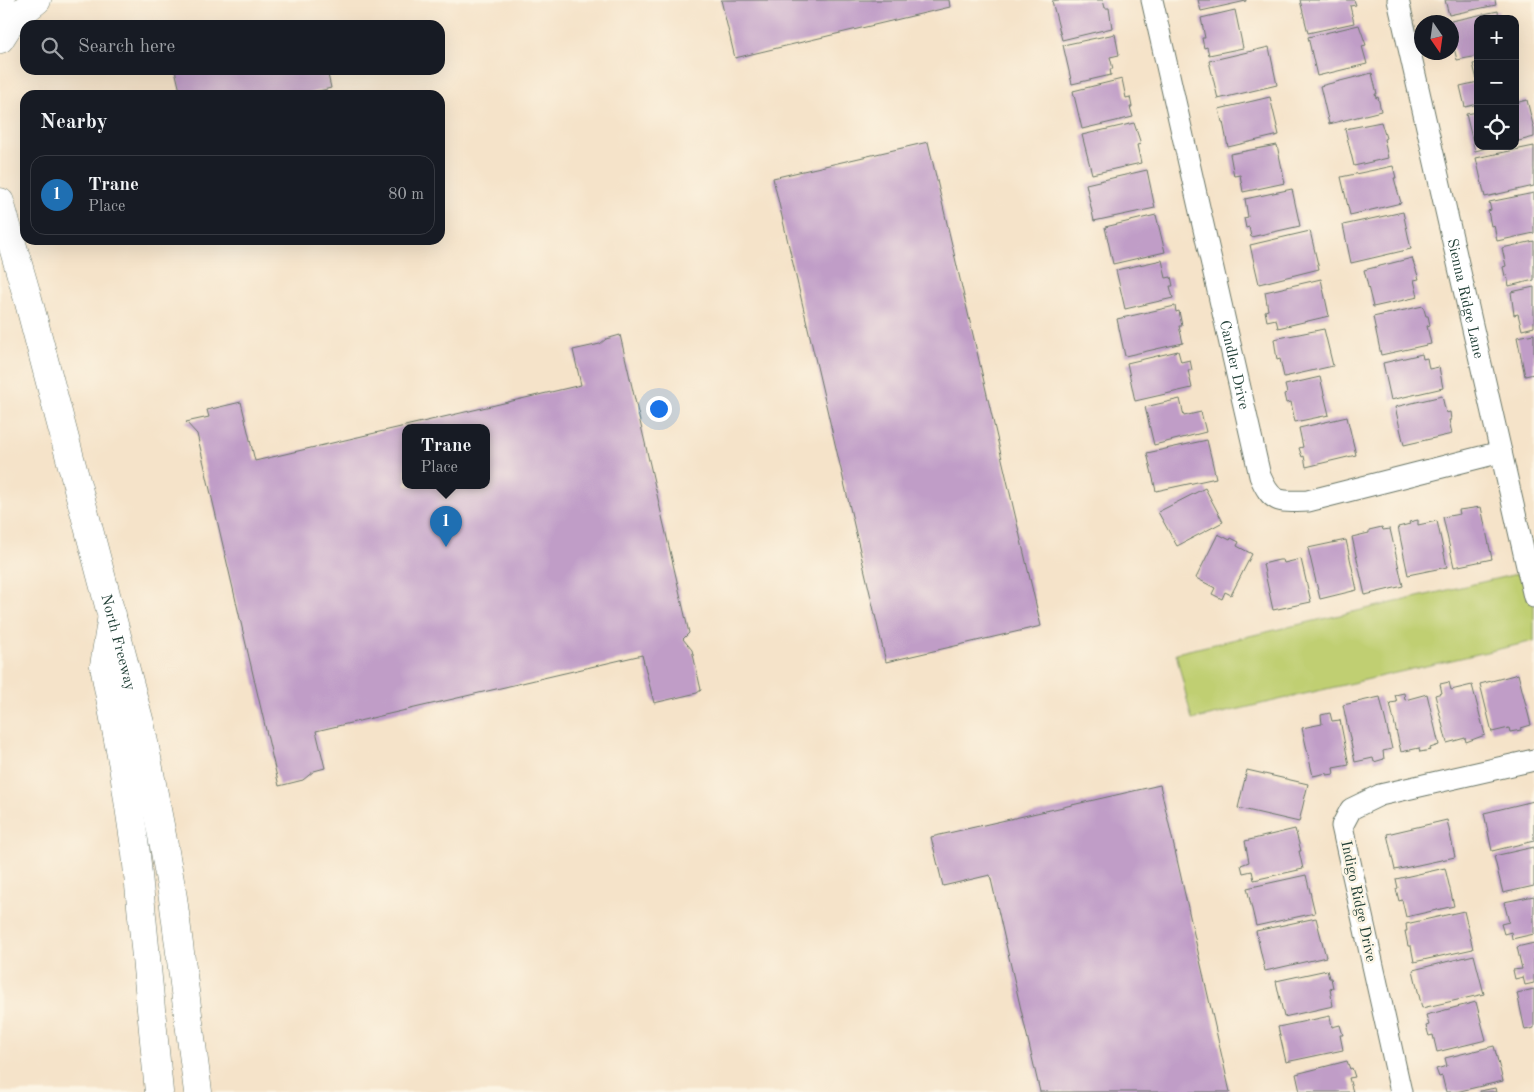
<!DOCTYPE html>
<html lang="en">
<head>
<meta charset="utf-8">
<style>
	:root { --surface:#171b24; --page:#20242c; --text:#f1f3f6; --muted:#9ea1a6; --line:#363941; --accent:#1f6fb2 }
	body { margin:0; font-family:"Old Standard TT",serif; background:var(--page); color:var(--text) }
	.controls { position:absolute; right:15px; top:15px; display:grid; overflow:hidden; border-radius:10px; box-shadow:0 5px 20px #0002 }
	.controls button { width:45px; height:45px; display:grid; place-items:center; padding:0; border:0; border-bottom:1px solid var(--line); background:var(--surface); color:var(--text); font:25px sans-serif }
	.compass { position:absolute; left:1414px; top:15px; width:45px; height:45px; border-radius:50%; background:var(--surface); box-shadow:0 5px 20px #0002; rotate:167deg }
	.you { position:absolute; left:658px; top:408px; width:18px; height:18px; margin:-12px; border:4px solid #fff; border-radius:50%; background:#1a73e8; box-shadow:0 0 0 8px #1a73e833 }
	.badge { display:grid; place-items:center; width:32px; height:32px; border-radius:50%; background:var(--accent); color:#fff; font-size:16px; font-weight:700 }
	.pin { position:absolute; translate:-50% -41px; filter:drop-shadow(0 1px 2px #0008) }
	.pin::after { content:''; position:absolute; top:26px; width:18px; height:15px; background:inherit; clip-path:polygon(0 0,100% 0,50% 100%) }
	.popup { position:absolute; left:402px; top:424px; width:88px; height:65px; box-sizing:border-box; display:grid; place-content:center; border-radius:10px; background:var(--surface); filter:drop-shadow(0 1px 4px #0005); font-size:16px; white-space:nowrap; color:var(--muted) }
	.popup b { font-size:19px; color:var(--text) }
	.popup::after { content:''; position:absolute; left:50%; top:100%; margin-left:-10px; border:10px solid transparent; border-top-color:var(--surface) }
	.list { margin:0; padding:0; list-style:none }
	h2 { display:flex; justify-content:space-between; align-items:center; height:65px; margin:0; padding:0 20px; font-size:21px }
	h2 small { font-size:16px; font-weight:400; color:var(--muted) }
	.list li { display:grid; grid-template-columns:32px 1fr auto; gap:15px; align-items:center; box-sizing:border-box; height:80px; margin:0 10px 10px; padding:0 10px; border:1px solid var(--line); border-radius:15px }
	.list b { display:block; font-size:19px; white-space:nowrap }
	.list p { margin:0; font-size:16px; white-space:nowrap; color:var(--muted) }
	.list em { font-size:16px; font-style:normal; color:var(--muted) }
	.icon { flex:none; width:28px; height:28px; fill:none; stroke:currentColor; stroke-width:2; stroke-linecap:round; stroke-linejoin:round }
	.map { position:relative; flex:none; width:1534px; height:1092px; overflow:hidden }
	.search { position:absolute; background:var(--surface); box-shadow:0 5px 20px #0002; left:20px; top:20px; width:425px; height:55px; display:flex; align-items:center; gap:12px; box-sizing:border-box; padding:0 18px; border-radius:15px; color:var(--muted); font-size:19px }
	.panel { position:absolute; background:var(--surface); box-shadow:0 5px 20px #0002; left:20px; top:90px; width:425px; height:155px; border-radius:15px }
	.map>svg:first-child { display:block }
	.green { fill:#c0cf72; stroke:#708653 }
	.building { fill:#c09dc7; fill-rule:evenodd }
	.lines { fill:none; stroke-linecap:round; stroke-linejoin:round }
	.street-casing { stroke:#6a7768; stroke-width:23 }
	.secondary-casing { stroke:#6a7768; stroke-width:29 }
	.highway-casing { stroke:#6a7768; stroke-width:29 }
	.street { stroke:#fff; stroke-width:21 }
	.secondary { stroke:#fff; stroke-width:28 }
	.highway { stroke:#fff; stroke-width:28 }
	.labels { text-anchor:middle; stroke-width:5; stroke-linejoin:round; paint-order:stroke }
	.street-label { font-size:15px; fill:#1f3d34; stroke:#fcf5e5 }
</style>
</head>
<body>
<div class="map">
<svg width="1534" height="1092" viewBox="0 0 1534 1092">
	<rect width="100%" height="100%" fill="#fcf5e5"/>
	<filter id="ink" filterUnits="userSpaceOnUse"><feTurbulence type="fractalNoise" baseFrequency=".02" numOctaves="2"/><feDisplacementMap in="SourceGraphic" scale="10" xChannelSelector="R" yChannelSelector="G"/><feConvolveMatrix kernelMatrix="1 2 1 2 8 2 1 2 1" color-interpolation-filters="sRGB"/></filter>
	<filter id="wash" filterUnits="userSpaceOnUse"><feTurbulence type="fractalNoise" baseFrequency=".0096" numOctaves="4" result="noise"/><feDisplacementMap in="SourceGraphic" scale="20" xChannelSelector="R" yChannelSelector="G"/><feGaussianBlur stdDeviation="1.12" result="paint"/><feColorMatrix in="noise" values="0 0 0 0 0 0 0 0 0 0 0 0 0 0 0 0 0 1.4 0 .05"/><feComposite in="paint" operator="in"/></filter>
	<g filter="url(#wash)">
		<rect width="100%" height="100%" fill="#f5e3c9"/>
		<path class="green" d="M1534,570v71l-342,79 -16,-67z"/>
		<g id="blocks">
			<g class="building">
				<path d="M721,0h228l1,7 -215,51z"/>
				<path d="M1058,0h45l2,8h4l3,20 -50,12 -10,-39z"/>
				<path d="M1198,0h48v1l-45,10z"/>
				<path d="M1300,0h54l2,5 -6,1 4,17 -46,10z"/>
				<path d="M1445,0h50l1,5 -47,10z"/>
				<path d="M1235,10l8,38 -34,7 -2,-8 -3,1 -2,-10h3l-4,-20z"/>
				<path d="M1498,11l1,8h-21v37l-21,4 -3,-12 -1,1 -1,-6v-2l3,-1 -4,-19z"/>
				<path d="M1359,25l7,20 -4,1 5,18 -50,12 -9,-39z"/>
				<path d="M1115,34l4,21 -9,2 3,12h-3l1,6 -39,9 -9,-39z"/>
				<path d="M1269,47l8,38 -59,14 -9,-38z"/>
				<path d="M1478,63v17h-1l-4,-16z"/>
				<path d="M175,70h152l4,18 -28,7h-122z"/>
				<path d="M1372,73l5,21h-2l1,4 2,-1 3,14 -52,13 -9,-38z"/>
				<path d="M1122,79l4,19 4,-1 2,10h-2l3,10 -51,12 -9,-38z"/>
				<path d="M1478,82v22l-13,3 -5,-21z"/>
				<path d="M1270,97l9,38 -51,12 -5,-25h-1l-3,-13z"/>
				<path d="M1527,100l7,29v8l-19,5v-39z"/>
				<path d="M1478,112v34l13,1 -16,4 -9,-37z"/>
				<path d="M1381,122l5,16 -2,1 4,19 -34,8 -9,-37z"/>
				<path d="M1134,123l7,21 -4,1 4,18 -49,11 -10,-39z"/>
				<path d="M928,142l113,484 -155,36 -113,-484z"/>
				<path d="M1277,145l8,38 -42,9 -3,-17 -6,1 -4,-22z"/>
				<path d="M1534,146v40l-49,11 -9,-39z"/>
				<path d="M1393,166l3,12h-2l7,25 -51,12 -9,-38z"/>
				<path d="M1147,170l8,38 -61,13 -8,-37z"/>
				<path d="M1292,189l8,37 -49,11 -2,-10 -3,1 -2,-10 4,-1 -3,-18z"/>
				<path d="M1534,193v40l-37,8 -3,-16 -3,1 -3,-15 3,-1 -2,-8z"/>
				<path d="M1403,212l8,37 -60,14 -8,-38z"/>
				<path d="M1156,215l9,37 -52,12 -8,-37z"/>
				<path d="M1310,231l9,38 -60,15 -9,-39z"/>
				<path d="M1534,241v39l-25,6 -2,-11 -2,1 -2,-9 3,-1 -4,-18z"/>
				<path d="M1412,258l7,21 -5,1 4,17 -45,10 -9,-37z"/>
				<path d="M1162,260l4,18 5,-1 2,9h-3l3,12 -48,11 -9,-39z"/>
				<path d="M1321,279l8,37 -51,12 -2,-9 -9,2 -2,-10 3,-1 -3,-18z"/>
				<path d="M1534,287v40l-12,3 -4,-16 -4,1 -3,-23z"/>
				<path d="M1175,306l1,6 3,-1 3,15h-3l4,17 -58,13 -8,-37z"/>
				<path d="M1423,306l3,10h2l2,9 -3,1 4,18 -50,11 -8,-38z"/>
				<path d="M1324,329l9,37 -49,11 -4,-18 -3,1 -3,-21z"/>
				<path d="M1534,334v40l-9,2 -8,-39z"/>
				<path d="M620,335l69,298 -6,6 9,11 9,40 -4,3 -43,10 -12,-48 -326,76 9,37 -11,3 -11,9 -24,6 -82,-352 -11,-12 23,-5 -2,-7 34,-8 14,59 326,-76 -8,-35 27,-6 6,-5zM406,428h80v58h-80z"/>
				<path d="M1178,351l3,11 9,-2 2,10h-4l4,18 -57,13 -8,-38z"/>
				<path d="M1422,354l1,5 4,-1 2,11 10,-2 4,21 -52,12 -8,-37z"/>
				<path d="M1320,377l9,38 -34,7 -4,-20 -5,1 -2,-9 3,-1 -2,-8z"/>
				<path d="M1442,396l4,17 4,-1 1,8h-2l3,14 -48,11 -9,-38z"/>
				<path d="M1180,399l4,17 17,-4 5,20 -52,13 -9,-38z"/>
				<path d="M1347,417l9,38 -50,12 -2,-11 -2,1 -3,-9 4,-1 -4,-19z"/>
				<path d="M1207,440l9,38 -60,13 -9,-38z"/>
				<path d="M1205,488l18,34 -46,24 -19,-34z"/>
				<path d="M1481,507l11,52 -38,8 -11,-50 17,-3 -1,-4z"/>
				<path d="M1418,520v5l19,-4 10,46 -39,8 -10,-48 12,-3 -1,-2z"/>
				<path d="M1382,527l1,3 7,-1 13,57 -38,9 -13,-58 17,-4v-3z"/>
				<path d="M1218,534l12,6 1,-2 8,4 -2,4 15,8 -21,41 -6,-3 -3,7 -10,-5 3,-6 -19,-10z"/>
				<path d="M1346,540l11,50 -37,9 -12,-51z"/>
				<path d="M1301,559l10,43 -38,8 -10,-46 16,-4h4l1,3z"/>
				<path d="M1518,674l13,51 -10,3v2l-11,2 -1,-4 -17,4 -12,-48z"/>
				<path d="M1449,682l2,8 21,-5 13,50 -19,7 -1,-4 -18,5 -12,-48 7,-2 -2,-9z"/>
				<path d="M1404,693l1,7 22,-6 12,51 -9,3 1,2 -11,2 -1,-4 -18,4 -11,-49 7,-1 -2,-7z"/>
				<path d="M1380,697l12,52 -9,2 1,8 -10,3 -1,-4 -18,4 -12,-57z"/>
				<path d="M1330,713l2,8 8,-1 9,45 -16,3 1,6 -7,1v-2l-14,3 -11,-48 20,-4 -1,-9z"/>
				<path d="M1247,770l61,14 -9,38 -61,-14z"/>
				<path d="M1160,785l70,307h-190l-50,-217 -47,11 -12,-49z"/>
				<path d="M1534,801v40l-42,10 -8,-38z"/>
				<path d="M1447,820l8,37 -60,13 -8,-36z"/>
				<path d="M1295,829l6,22h-2l4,18 -49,11 -2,-9 -9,2 -2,-8 8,-3 -4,-21z"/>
				<path d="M1534,847v39l-31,7 -9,-37z"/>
				<path d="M1445,868l9,38 -48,11 -4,-17 -3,1 -3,-12 2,-1 -2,-9z"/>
				<path d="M1306,875l9,38 -59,13 -9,-38z"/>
				<path d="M1534,896v38l-22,5 -1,-7 -7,2 -3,-10 8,-2 -5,-20z"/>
				<path d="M1464,911l9,38 -59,13 -3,-16h-3l-3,-15h2l-1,-7z"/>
				<path d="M1316,918l10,39 -61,14 -9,-40z"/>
				<path d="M1534,943v40l-9,2 -2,-8 -8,2 -2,-9 9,-1 -5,-22z"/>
				<path d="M1474,955l10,39 -62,14 -9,-38z"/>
				<path d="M1327,970l2,8h2l2,10 -3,1 3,17 -49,11 -8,-36z"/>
				<path d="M1534,989v39l-9,2 -8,-37z"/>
				<path d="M1476,1002l10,38 -49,12 -4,-17 -4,1 -3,-10 3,-1 -3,-10z"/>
				<path d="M1330,1016l2,11 8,-2 3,10h-3l3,15 -57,12 -8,-35z"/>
				<path d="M1494,1046l9,35 -47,11h-10l-4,-16 -3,1 -3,-8 11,-3 -2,-8z"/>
				<path d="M1347,1061l3,8 2,-1 3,9 -6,1 4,14h-53l-4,-18z"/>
				<path d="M1495,1088l1,4h-16v-1z"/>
			</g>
		</g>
	</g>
	<g filter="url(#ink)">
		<use href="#blocks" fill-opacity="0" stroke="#6a7768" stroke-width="1"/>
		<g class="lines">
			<defs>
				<g id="street">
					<path id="s1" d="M1152,0l108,476c12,28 19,26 48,25l193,-49"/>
					<path id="s2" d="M1398,0l136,597"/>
					<path d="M1401,1092l-59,-266 9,-17 29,-14 154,-35"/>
				</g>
				<g id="secondary">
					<path d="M0,0h1"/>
					<path d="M0,39l12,-19 25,-20"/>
					<path id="s3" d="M0,202l28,97 113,428 23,119 9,52 25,194"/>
				</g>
				<path id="highway" d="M112,615l-8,51 19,100 13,88 23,238"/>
			</defs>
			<use href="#street" class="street-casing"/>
			<use href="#secondary" class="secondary-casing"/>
			<use href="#highway" class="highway-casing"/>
			<use href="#street" class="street"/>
			<use href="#secondary" class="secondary"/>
			<use href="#highway" class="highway"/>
		</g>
	</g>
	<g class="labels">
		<g class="street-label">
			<text dy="5" stroke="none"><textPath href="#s2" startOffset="306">Sienna Ridge Lane</textPath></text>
			<text dy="5" stroke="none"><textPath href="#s1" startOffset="374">Candler Drive</textPath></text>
			<text dy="5" stroke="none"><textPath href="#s3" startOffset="456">North Freeway</textPath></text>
			<text transform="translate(1359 901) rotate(78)" y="5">Indigo Ridge Drive</text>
		</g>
	</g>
</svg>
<div class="controls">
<button>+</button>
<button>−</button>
<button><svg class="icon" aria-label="locate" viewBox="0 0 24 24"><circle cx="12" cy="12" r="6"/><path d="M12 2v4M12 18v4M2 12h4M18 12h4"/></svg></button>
</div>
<svg class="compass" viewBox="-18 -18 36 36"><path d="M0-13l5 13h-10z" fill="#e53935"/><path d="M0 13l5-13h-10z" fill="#9ea1a6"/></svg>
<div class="you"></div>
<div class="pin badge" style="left:446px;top:547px">1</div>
<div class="popup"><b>Trane</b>Place</div>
<div class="search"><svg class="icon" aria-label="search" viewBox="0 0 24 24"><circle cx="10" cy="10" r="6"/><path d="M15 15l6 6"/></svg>Search here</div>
<section class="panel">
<h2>Nearby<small></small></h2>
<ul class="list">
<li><span class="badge">1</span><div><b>Trane</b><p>Place</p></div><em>80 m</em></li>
</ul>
</section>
</div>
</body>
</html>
